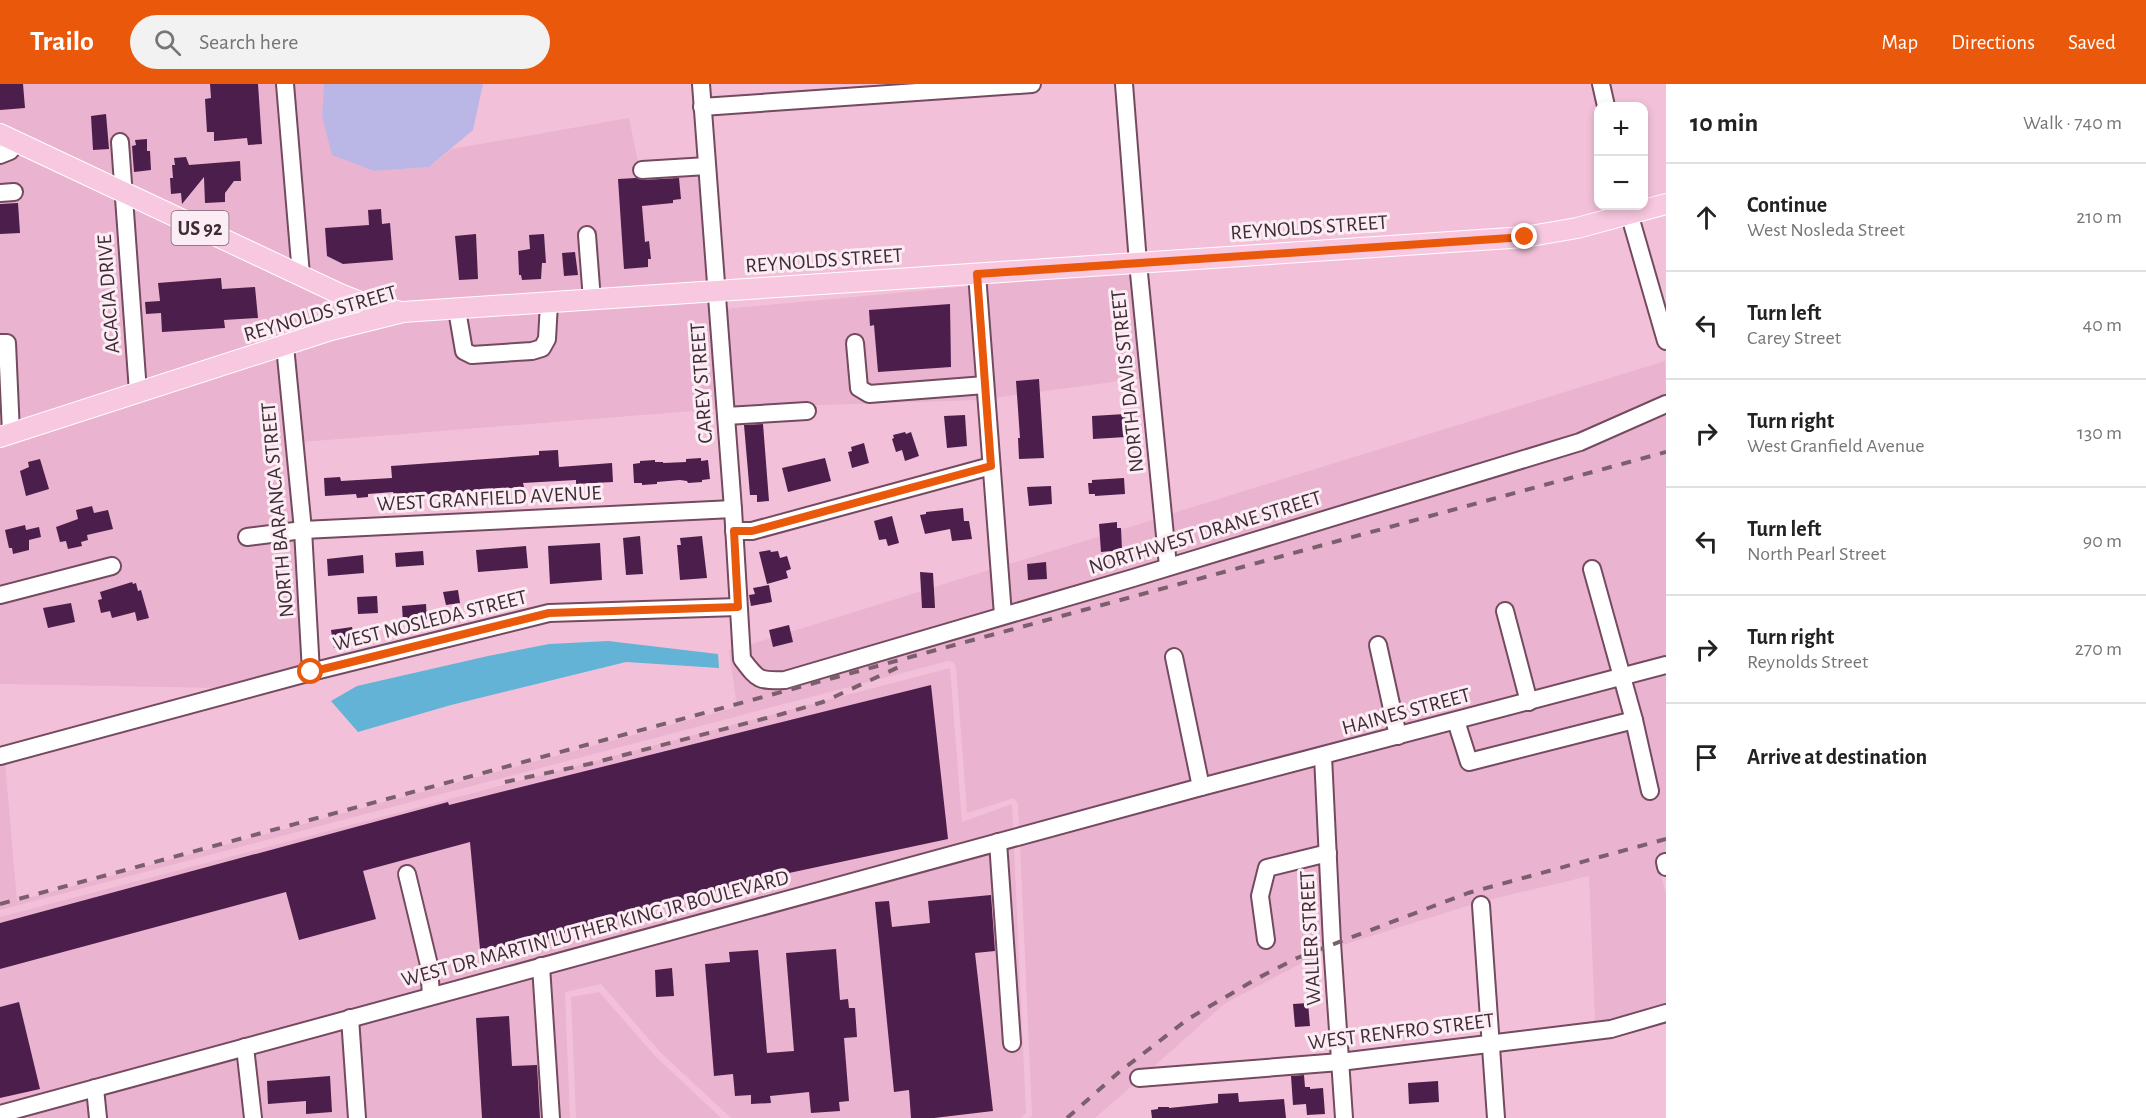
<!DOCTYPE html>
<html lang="en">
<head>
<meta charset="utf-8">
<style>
	:root { --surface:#fff; --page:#f2f2f2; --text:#222; --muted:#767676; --line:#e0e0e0; --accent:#ea580c }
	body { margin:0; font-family:"Alegreya Sans",sans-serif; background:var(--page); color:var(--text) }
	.controls { position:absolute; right:18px; top:18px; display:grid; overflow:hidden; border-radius:12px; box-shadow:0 3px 9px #0003 }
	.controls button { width:54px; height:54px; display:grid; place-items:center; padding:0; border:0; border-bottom:2px solid var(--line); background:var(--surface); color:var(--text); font:30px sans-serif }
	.stop { position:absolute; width:18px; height:18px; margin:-14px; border:4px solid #ea580c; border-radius:50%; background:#fff }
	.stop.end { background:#ea580c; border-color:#fff; box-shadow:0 2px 6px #0008 }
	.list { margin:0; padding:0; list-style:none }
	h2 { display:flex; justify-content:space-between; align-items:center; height:78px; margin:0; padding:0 24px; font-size:26px }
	h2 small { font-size:20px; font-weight:400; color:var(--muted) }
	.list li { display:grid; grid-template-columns:39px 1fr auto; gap:18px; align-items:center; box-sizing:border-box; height:108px; padding:0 24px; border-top:2px solid var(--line) }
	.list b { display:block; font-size:22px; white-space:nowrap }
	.list p { margin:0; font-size:20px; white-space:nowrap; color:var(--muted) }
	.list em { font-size:20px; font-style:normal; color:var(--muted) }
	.icon { flex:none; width:33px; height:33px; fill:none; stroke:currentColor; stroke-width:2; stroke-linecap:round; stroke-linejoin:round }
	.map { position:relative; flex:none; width:1666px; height:1034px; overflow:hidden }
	header { display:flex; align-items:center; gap:36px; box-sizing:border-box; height:84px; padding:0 30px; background:var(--accent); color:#fff }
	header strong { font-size:28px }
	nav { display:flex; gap:33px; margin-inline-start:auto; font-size:21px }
	.search { width:420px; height:54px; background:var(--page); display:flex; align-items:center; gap:15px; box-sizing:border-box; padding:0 21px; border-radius:33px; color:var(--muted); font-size:22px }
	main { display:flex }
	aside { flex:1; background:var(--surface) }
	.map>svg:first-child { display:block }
	.built { fill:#eab3cf }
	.green { fill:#bab7e7 }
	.water { fill:#62b3d5 }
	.building { fill:#4b1e4b }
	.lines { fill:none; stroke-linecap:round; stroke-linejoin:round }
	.minor-casing { stroke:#744a5f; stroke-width:20 }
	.major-casing { stroke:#fff; stroke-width:22 }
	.minor { stroke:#fff; stroke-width:16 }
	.major { stroke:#f7c8e0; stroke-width:20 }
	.rail { stroke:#7c5f6d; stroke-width:4; stroke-dasharray:10 10; stroke-linecap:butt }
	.route { stroke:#ea580c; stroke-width:8 }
	.labels { text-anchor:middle; stroke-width:6; stroke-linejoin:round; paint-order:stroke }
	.shield { fill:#fcedf4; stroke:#78666f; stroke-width:1.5 }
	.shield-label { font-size:20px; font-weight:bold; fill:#3f2c36 }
	.street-label { font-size:21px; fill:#3f2c36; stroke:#fcedf4 }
</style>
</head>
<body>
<header>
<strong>Trailo</strong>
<div class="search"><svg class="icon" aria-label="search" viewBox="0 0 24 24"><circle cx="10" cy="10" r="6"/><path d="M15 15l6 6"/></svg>Search here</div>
<nav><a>Map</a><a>Directions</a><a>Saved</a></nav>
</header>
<main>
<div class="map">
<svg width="1666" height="1034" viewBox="0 0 1666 1034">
	<rect width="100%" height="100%" fill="#f2c1d9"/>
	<g class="built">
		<path d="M0,0h278l15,179 -293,-137z"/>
		<path d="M292,0h32l-2,32 52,55 55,-4 23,-18 177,-31 12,58 59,-10 8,118 -305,20 -58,-16 -2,-4 -3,1 -33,-15z"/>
		<path d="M0,59l117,55 14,188 -131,42z"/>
		<path d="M131,121l163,76 1,3h5l35,16 2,10 -1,5 -9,8 -182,59z"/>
		<path d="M1132,187l10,107 -149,20 -8,-114z"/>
		<path d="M971,202l8,114 -247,8 -7,-99z"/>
		<path d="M710,216l8,109 -416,33 -9,-91 35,-11 2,1 4,-3 69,-18z"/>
		<path d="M279,272l17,167 -57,7 2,15 56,-6 6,127 -84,22 -219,-4v-239z"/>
		<path d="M1665,277l1,35 -88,38 -404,122 -4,-42z"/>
		<path d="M1666,329v244l-39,11 -31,-108 -12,4 29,108 -407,106 -26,-130 -14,3 24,116v15l-171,46 -1,-24 -4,-6 -47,15 -11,-146 -3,-5 -5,-1 -948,249v-146l5,-1 12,138 720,-194 -8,-57 5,-1 11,27 -1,2 9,8 2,-2 9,5 23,-1z"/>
		<path d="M1156,435l4,41 -151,45 -3,-40z"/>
		<path d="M992,485l4,40 -212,63 -19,1 -7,-5 -10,-12v-11z"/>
		<path d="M950,584l12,154 50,-18 14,309 -5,5h-290l-71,-66 -59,-68 -36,8 5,126h-570v-201z"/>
		<path d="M1666,589v180l-10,3 10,38v111l-56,16 -15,2 -6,-147 -101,24 -1,-3 -13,1v6l-135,42 -8,-184 286,-75 29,113 13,-4 -28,-113z"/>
		<path d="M1317,682l8,185 -101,53 -73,65 -19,1 1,15 -38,33h-65l2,-3 -12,-270z"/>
		<path d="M599,908l57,65 65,61h-145l-5,-121z"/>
	</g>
	<path class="green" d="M324,0h159l-10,46 -44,37 -55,4 -42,-16 -10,-39z"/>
	<path class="water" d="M608,557l110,13 1,14 -93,-6 -175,43 -93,27 -27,-31 26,-15 131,-30 61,-12z"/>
	<g class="building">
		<path d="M0,0h23l2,24 -25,2z"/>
		<path d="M210,0h48l4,60 -14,1 -1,-7 -33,3v-9h-7l-2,-33 6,-1z"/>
		<path d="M106,30l3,35 -16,1 -2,-34z"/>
		<path d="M147,55v12h3l1,19 -17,2 -2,-26 4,-1 -1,-5z"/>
		<path d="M186,73l3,8 51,-4 1,20h-7l-9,12v9l-20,1 -1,-26 -22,27 -1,-11 -10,1 -1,-16h3l-1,-13h3l-1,-7z"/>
		<path d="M636,94l7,2 36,-2 2,21 -8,1v3l-31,3 3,36 4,-1 2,18h-3v8l-24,2 -6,-90z"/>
		<path d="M18,119l2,30 -20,1v-30z"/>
		<path d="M381,125l1,15 8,-1 3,37 -50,4 -16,-8 -2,-28 44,-3 -1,-15z"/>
		<path d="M476,150l2,45 -19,1 -4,-44z"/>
		<path d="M544,150l2,29h-4l-1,16 -19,1 -1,-5h-2l-1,-24 12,-2 -1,-14z"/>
		<path d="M575,168l3,23 -14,1 -2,-23z"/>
		<path d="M221,194l1,11 33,-2 3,31 -34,2 1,8 -63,4 -1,-19 -15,1 -1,-12 15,-1 -2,-18z"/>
		<path d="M950,220l1,63 -73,5 -4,-47 -4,1 -1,-16z"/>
		<path d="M1039,295l5,79 -25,1 -1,-21h2l-4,-57z"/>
		<path d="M1125,330l1,23 -33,2 -1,-23z"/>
		<path d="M965,331l2,31 -20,2 -3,-32z"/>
		<path d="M763,340l6,77 -12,1v-7h-7l-6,-70z"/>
		<path d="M905,348l1,2 5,-2 8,24 -14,5 -3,-11 -6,2 -4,-13 2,-1 -1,-3z"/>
		<path d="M864,359l5,20 -17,5 -4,-16 4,-1 -1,-4z"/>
		<path d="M558,366l1,17 53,-4 1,19 -37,2v-4l-53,3 1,4 -130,10 -1,-5 -25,2v3l-11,1 -1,-4 -31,2 -1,-18 16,-1 1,4 51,-3 -1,-12 148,-11v-4z"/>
		<path d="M701,374v3l7,-1 2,19 -8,1v2l-14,1 -1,-2 -7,-1 -23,2v2l-15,1v-2h-8l-1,-19 7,-1v-2l15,-1v2h8v1l23,-1v-3z"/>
		<path d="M825,374l6,23 -43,11 -6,-24z"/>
		<path d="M40,375l9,30 -23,7 -6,-25 9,-4 -1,-5z"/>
		<path d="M1124,394l1,16 -30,2v-2h-6l-1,-11h4v-3z"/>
		<path d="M1051,402l1,18 -23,2 -2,-19z"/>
		<path d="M92,422l2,7 14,-3 5,19 -26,6 1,5 -7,2 1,4 -14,3 -2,-8 -6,1 -4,-15 22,-8 -2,-9z"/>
		<path d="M963,424l1,13h5l3,18 -20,2 -2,-12 -25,5 -5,-19 6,-1v-2z"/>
		<path d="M892,432l7,27 -11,3 -2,-7 -7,1 -5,-19z"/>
		<path d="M1117,438v6h4l1,22 -21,2 -2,-28z"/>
		<path d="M25,441l1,5 13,-3 2,10 -12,3v10l-16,4 -1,-6h-3l-4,-18z"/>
		<path d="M640,452l3,38 -17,1 -3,-37z"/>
		<path d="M702,452l5,42 -27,2 -3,-35h4l-1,-7z"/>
		<path d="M600,459l2,37 -52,4 -2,-38z"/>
		<path d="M526,462l2,22 -50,4 -2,-22z"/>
		<path d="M770,466l1,2 7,-1 2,7 7,-2 4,13 -5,2 2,7 -21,6 -8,-32z"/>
		<path d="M423,467l1,14 -28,2 -1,-14z"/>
		<path d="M363,471l1,18 -36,3 -1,-17z"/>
		<path d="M1046,478l1,17 -19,1 -1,-16z"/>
		<path d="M920,488l13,1 2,35h-13z"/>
		<path d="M132,498l1,2 3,-1 2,8 3,-1 8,28 -12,3 -2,-9 -23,6 -2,-7 -9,2 -3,-13 4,-1 -2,-7z"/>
		<path d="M769,501l3,17 -21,4 -2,-11 6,-1 -2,-6z"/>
		<path d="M458,506l2,13 -14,2 -3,-13z"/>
		<path d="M377,512l1,17 -20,1 -1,-17z"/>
		<path d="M71,519l4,19 -27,6 -5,-20z"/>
		<path d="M426,520l1,15 -24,4 -1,-17z"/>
		<path d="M789,541l4,17 -20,5 -4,-17z"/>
		<path d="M352,543l3,17 -21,4 -3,-18z"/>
		<path d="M931,601l17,154 -173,37 -160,41 -72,23 -63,9 -10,-107 -107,29 13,48 -77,21 -13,-48 -286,77v-46l448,-121 1,3z"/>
		<path d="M991,811l4,56 -20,2 18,158 -59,7h-23l-2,-28 -15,2 -19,-190 14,-1 3,26 38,-4 -2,-22z"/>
		<path d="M836,865l4,51 8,-1 1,9h6l2,29 -13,1 5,63 -10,1 1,9 -29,2 -2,-21 -39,4 1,7 -20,1v-9l-16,1 -2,-22 -19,2 -9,-112 25,-2 -1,-10 29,-2 9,103 27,-2 -8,-98z"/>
		<path d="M672,884l2,28 -18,1 -1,-27z"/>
		<path d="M19,918l21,87 -40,9v-91z"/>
		<path d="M1308,919l2,23 -15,1 -2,-23z"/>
		<path d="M509,932l3,50 25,-1 3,53h-58l-6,-100z"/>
		<path d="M1304,991l1,12h5v2l13,-1 2,26 -18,1 -1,-11 -13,1 -2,-29z"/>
		<path d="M330,992l2,36 -26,2v-13l-38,3 -1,-23z"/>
		<path d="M1438,997l1,21 -30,2 -1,-21z"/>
		<path d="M1238,1009l1,9 45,-3 2,19h-134l-1,-8 7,-1v-2h11v1l49,-5v-9z"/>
	</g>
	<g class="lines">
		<defs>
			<g id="minor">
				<path d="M285,0l16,191"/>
				<path d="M701,0l32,425 9,150c16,21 16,22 43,21l348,-102 447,-136 86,-38"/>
				<path d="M1124,0l14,179 30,303"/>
				<path d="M1601,0l5,22"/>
				<path d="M702,23l330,-23"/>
				<path d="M120,58l18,250"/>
				<path d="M0,71l10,-4 6,-9"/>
				<path d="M642,86l65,-4"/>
				<path d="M0,109l14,-1"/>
				<path d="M1627,122l39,135"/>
				<path d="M587,151l5,65"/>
				<path d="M977,190l26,341"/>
				<path d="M457,226l7,41 8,4 60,-4 10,-3 5,-9 2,-36"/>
				<path d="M0,259h7l4,90"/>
				<path d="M855,259l4,45 10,6 116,-9"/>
				<path d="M285,262l18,184 8,142"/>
				<path d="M726,332l81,-5"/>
				<path d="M734,447h18l239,-65"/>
				<path d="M247,453l56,-7 430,-21"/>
				<path d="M1592,485l42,151 16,71"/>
				<path d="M0,511l112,-29"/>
				<path d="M1505,527l24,91"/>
				<path d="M1378,561l20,91"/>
				<path d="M1174,573l27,130"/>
				<path d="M1456,637l13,41 165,-42"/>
				<path d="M0,672l311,-84 238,-59 189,-6"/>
				<path d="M1323,672l9,187 12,175"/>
				<path d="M998,758l14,201"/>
				<path d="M1665,778l1,5"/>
				<path d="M407,790l22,91 2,31"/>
				<path d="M1481,821l15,213"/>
				<path d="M1266,856l-6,-44 7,-28 61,-15"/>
				<path d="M541,882l10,152"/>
				<path d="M350,934l7,100"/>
				<path d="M245,963l8,71"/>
				<path d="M1139,994l201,-16 271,-33 55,-16"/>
				<path d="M95,1004l3,30"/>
				<path d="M0,1030l1201,-327 465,-122"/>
			</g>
			<g id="major">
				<path d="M0,50l340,160 20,8 37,9"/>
				<path d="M0,353l331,-107 72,-18 1122,-75 52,-9 89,-24"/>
			</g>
		</defs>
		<use href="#minor" class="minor-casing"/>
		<use href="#major" class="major-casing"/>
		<use href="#minor" class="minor"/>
		<use href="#major" class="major"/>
		<g class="rail">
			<path d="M505,698l84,-18 193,-50 41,-12 78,-36"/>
			<path d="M0,820l1666,-452"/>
			<path d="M1067,1034l51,-45 70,-54 70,-41 39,-20 171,-65 198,-54"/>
		</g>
	</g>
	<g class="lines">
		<path class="route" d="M311,588l238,-59 189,-6 -4,-76h18l239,-65 -14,-192 548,-37"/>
	</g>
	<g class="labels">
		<rect class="shield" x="171.5" y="127" width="57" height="34" rx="4.5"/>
		<g class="shield-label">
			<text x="200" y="151">US 92</text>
		</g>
		<g class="street-label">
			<text transform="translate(1309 143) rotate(-4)" y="7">REYNOLDS STREET</text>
			<text transform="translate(824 176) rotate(-4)" y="7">REYNOLDS STREET</text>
			<text transform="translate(108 210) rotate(-94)" y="7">ACACIA DRIVE</text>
			<text transform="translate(320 229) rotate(-16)" y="7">REYNOLDS STREET</text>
			<text transform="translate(1127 297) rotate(-96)" y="7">NORTH DAVIS STREET</text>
			<text transform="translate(701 299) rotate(-94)" y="7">CAREY STREET</text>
			<text transform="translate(489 414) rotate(-3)" y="7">WEST GRANFIELD AVENUE</text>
			<text transform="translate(277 426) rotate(-95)" y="7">NORTH BARANCA STREET</text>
			<text transform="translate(1205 448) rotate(-17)" y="7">NORTHWEST DRANE STREET</text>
			<text transform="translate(430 536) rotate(-14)" y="7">WEST NOSLEDA STREET</text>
			<text transform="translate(1406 627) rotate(-15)" y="7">HAINES STREET</text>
			<text transform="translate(595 844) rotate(-15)" y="7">WEST DR MARTIN LUTHER KING JR BOULEVARD</text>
			<text transform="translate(1310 854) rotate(-93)" y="7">WALLER STREET</text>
			<text transform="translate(1401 947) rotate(-7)" y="7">WEST RENFRO STREET</text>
		</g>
	</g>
</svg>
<div class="controls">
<button>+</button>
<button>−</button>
</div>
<div class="stop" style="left:311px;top:588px"></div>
<div class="stop end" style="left:1525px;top:153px"></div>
</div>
<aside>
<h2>10 min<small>Walk · 740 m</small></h2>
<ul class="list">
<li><svg class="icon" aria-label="ahead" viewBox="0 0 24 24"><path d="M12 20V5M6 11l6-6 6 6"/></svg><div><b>Continue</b><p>West Nosleda Street</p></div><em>210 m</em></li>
<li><svg class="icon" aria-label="left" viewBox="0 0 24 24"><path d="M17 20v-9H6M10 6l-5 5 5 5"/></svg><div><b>Turn left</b><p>Carey Street</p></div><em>40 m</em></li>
<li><svg class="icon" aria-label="right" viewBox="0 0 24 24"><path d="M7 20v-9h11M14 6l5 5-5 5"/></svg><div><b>Turn right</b><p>West Granfield Avenue</p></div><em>130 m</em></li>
<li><svg class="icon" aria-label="left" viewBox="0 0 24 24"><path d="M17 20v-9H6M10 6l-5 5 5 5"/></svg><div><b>Turn left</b><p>North Pearl Street</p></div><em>90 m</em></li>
<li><svg class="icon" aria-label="right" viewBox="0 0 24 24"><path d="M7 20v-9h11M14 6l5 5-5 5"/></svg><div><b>Turn right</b><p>Reynolds Street</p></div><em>270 m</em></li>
<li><svg class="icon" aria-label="arrive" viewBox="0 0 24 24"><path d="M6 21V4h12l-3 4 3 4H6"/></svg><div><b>Arrive at destination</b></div></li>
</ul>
</aside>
</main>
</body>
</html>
